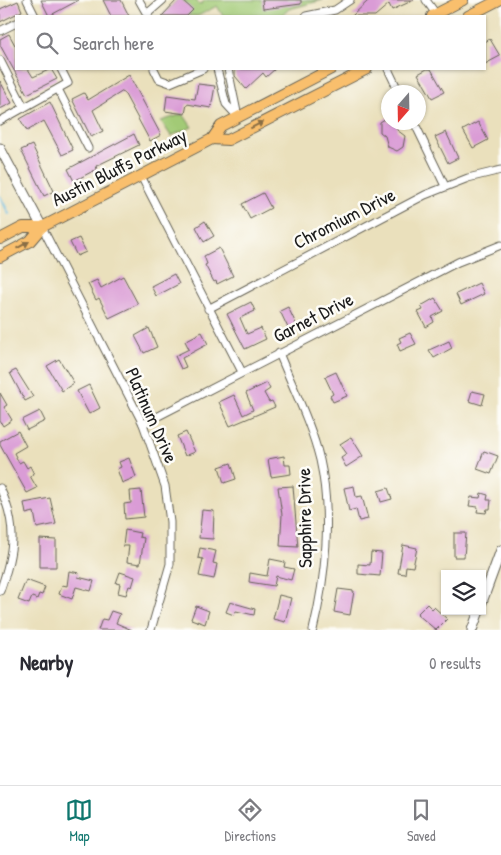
<!DOCTYPE html>
<html lang="en">
<head>
<meta charset="utf-8">
<style>
	:root { --surface:#fff; --page:#f2f2f3; --text:#2b2b33; --muted:#7c7c81; --line:#e1e1e2; --accent:#0f766e }
	body { margin:0; font-family:"Patrick Hand",sans-serif; background:var(--page); color:var(--text) }
	.controls { position:absolute; right:15px; bottom:15px; display:grid; overflow:hidden; border-radius:0px; box-shadow:0 1px 4px #0004 }
	.controls button { width:45px; height:45px; display:grid; place-items:center; padding:0; border:0; border-bottom:1px solid var(--line); background:var(--surface); color:var(--text); font:25px sans-serif }
	.compass { position:absolute; left:381px; top:85px; width:45px; height:45px; border-radius:50%; background:var(--surface); box-shadow:0 1px 4px #0004; rotate:200deg }
	.list { margin:0; padding:0; list-style:none }
	h2 { display:flex; justify-content:space-between; align-items:center; height:65px; margin:0; padding:0 20px; font-size:21px }
	h2 small { font-size:16px; font-weight:400; color:var(--muted) }
	.icon { flex:none; width:28px; height:28px; fill:none; stroke:currentColor; stroke-width:2; stroke-linecap:round; stroke-linejoin:round }
	.map { position:relative; flex:none; width:501px; height:630px; overflow:hidden }
	.search { position:absolute; background:var(--surface); box-shadow:0 1px 4px #0004; left:15px; right:15px; top:15px; height:55px; display:flex; align-items:center; gap:12px; box-sizing:border-box; padding:0 18px; border-radius:0px; color:var(--muted); font-size:19px }
	.sheet { height:155px; background:var(--surface) }
	nav { display:flex; justify-content:space-around; align-items:center; box-sizing:border-box; height:70px; border-top:1px solid var(--line); background:var(--surface); font-size:14px; color:var(--muted) }
	nav a { display:grid; justify-items:center; gap:2px }
	nav .on { color:var(--accent) }
	.map>svg:first-child { display:block }
	.green { fill:#a2ca76; stroke:#5f7349 }
	.lines { fill:none; stroke-linecap:round; stroke-linejoin:round }
	.stream { stroke:#67bee4; stroke-width:2 }
	.building { fill:#da9cd6 }
	.minor-casing { stroke:#646154; stroke-width:9 }
	.tertiary-casing { stroke:#646154; stroke-width:11 }
	.primary-casing { stroke:#646154; stroke-width:12 }
	.minor { stroke:#fff; stroke-width:7 }
	.tertiary { stroke:#fff; stroke-width:9 }
	.primary { stroke:#f9bf6d; stroke-width:10 }
	.oneway { fill:#8a6e44 }
	.labels { text-anchor:middle; stroke-width:5; stroke-linejoin:round; paint-order:stroke }
	.street-label { font-size:19px; fill:#1c1c1c; stroke:#fdfcf7 }
</style>
</head>
<body>
<div class="map">
<svg width="501" height="630" viewBox="0 0 501 630">
	<rect width="100%" height="100%" fill="#fdfcf7"/>
	<filter id="ink" filterUnits="userSpaceOnUse"><feTurbulence type="fractalNoise" baseFrequency=".02" numOctaves="2"/><feDisplacementMap in="SourceGraphic" scale="10" xChannelSelector="R" yChannelSelector="G"/><feConvolveMatrix kernelMatrix="1 2 1 2 8 2 1 2 1" color-interpolation-filters="sRGB"/></filter>
	<filter id="wash" filterUnits="userSpaceOnUse"><feTurbulence type="fractalNoise" baseFrequency=".0096" numOctaves="4" result="noise"/><feDisplacementMap in="SourceGraphic" scale="20" xChannelSelector="R" yChannelSelector="G"/><feGaussianBlur stdDeviation="1.12" result="paint"/><feColorMatrix in="noise" values="0 0 0 0 0 0 0 0 0 0 0 0 0 0 0 0 0 1.4 0 .05"/><feComposite in="paint" operator="in"/></filter>
	<g filter="url(#wash)">
		<rect width="100%" height="100%" fill="#eae0bc"/>
		<g class="green">
			<path d="M177,0h19l3,5 7,-5h117l-34,9 -8,7h-58l-6,-10 -19,10h-36z"/>
			<path d="M183,114l9,13 -21,9 -10,-15z"/>
		</g>
		<g class="lines">
			<path class="stream" d="M0,196l9,18"/>
		</g>
		<g id="blocks">
			<g class="building">
				<path d="M41,0h38l-30,16z"/>
				<path d="M103,0h18l8,16h-18z"/>
				<path d="M177,0h5l11,10 -6,6h-25z"/>
				<path d="M262,0h39v4l-38,5z"/>
				<path d="M369,0h45l-22,10 -3,-6 -14,12h-23z"/>
				<path d="M18,1l4,10 -22,11v-13z"/>
				<path d="M9,34l7,13v22h12l5,8 18,-8 6,10 -30,15 -27,-49v-6z"/>
				<path d="M490,39l10,17 -15,8v-22z"/>
				<path d="M235,69h40l-9,8 -3,-4 -17,16 -11,-13z"/>
				<path d="M427,69h4l13,23 -12,6 -14,-24z"/>
				<path d="M129,75l32,60 -11,6 -27,-50 -30,19 10,21 -12,6 -19,-38 12,-6 4,7z"/>
				<path d="M0,81l12,22 -12,6z"/>
				<path d="M198,84l17,2 -4,22 -24,-4 -2,10 -20,-3 2,-16 28,4z"/>
				<path d="M50,102l23,48 -11,5 -18,-34 -17,10 -7,-12z"/>
				<path d="M388,117v5h10l-1,8 8,6 -2,11 -6,4 -9,-4 -3,-11 -5,-4v-10z"/>
				<path d="M478,122l10,18 -15,8 -10,-18z"/>
				<path d="M446,132l12,26 -10,5 -13,-26z"/>
				<path d="M134,134l5,11 -43,21 1,3 -23,12 -6,-12z"/>
				<path d="M32,145l22,46 -10,5 -23,-46z"/>
				<path d="M263,193l8,15 -21,11 -8,-15z"/>
				<path d="M205,221l9,15 -10,6 -8,-15z"/>
				<path d="M79,238l7,14 -9,4 -7,-14z"/>
				<path d="M219,248l14,28 -16,8 -1,-3 -2,1 -9,-17 2,-1 -3,-8z"/>
				<path d="M174,274l5,10 -23,12 -5,-10z"/>
				<path d="M123,276l15,28 -29,14 -10,-20 -3,2 -8,-16 9,-4 4,8z"/>
				<path d="M479,283l5,11 -23,11 -5,-11z"/>
				<path d="M435,298l8,13 -11,6 2,5 -8,5 -8,-15 5,-2 -2,-4z"/>
				<path d="M251,302l4,9 -15,7 7,16 14,-6 5,11 -21,10 -18,-35z"/>
				<path d="M288,307l9,19 -8,4 -9,-19z"/>
				<path d="M149,328l8,19 -13,6 -9,-17z"/>
				<path d="M202,332l6,12 -26,14 4,9 -5,2 -6,-13 14,-7 -4,-8z"/>
				<path d="M410,333l6,11 -16,7 -3,-7 4,-2 -2,-4z"/>
				<path d="M449,341l3,7 -18,10 -5,-8z"/>
				<path d="M59,359l15,24 -12,8 -15,-25z"/>
				<path d="M16,370l17,27 -8,4 -15,-28z"/>
				<path d="M336,372l11,24 -14,6 -3,-6 3,-2 -8,-17z"/>
				<path d="M267,383l3,6 -6,4 5,9 3,-1 3,6 -45,19 -11,-24 15,-7 9,20 10,-5 -7,-17z"/>
				<path d="M89,385l11,23 -11,6 -12,-23z"/>
				<path d="M472,391l13,3 -3,11 -13,-4z"/>
				<path d="M0,393l7,12 -3,2 8,13 -9,6 -3,-5z"/>
				<path d="M40,411l5,10 -18,9 -5,-10z"/>
				<path d="M18,431l8,15 -12,7 5,10 4,-2 4,7 3,-2 4,8 -4,2 7,12 -10,5 -27,-48v-4z"/>
				<path d="M186,432l9,20 -10,4 -8,-20z"/>
				<path d="M351,437l12,19 -17,11 -5,-9 6,-4 -7,-10z"/>
				<path d="M484,451l14,5 -7,18 -14,-5z"/>
				<path d="M284,456l1,9h5l1,9 -20,3 -3,-18z"/>
				<path d="M129,458l7,19 -14,6 -5,-14 4,-2 -2,-5z"/>
				<path d="M231,463l5,16 -12,4 -5,-16z"/>
				<path d="M293,486l5,61 -18,-1 2,-31 -4,-28z"/>
				<path d="M354,486l2,11 6,-1 6,23 -9,2 -3,-12 -7,2 -5,-23z"/>
				<path d="M388,488l4,11 -11,3 -3,-11z"/>
				<path d="M141,490l3,27 -19,2 -1,-15 7,-1 -1,-12z"/>
				<path d="M481,493l7,2 -1,5h4l-1,9h-3l-1,4 -9,-1 1,-5 -9,-1 2,-9 9,1z"/>
				<path d="M50,498l6,26 -19,4 -3,-16 -8,2 -2,-11z"/>
				<path d="M202,510l12,1 -1,28 -14,-1z"/>
				<path d="M125,530l15,3 -1,4 5,1 -4,26 -13,-2 2,-16h-6z"/>
				<path d="M454,533h12l-2,24h-10z"/>
				<path d="M40,539l16,1v27h-16z"/>
				<path d="M403,545l14,3 -4,19 -7,-1 -1,8 -7,-1z"/>
				<path d="M200,548l16,3 -3,12 4,1 -3,15 -15,-3 4,-17 -5,-1z"/>
				<path d="M371,552l11,1 -2,23 -22,-2v-10l12,1z"/>
				<path d="M270,559l15,3 -1,5 10,2 -3,11 -15,-4 -2,10 -25,-4 1,-9 17,3z"/>
				<path d="M69,571l10,2 -1,4 16,4 -3,10 -15,-4 -4,12 -13,-5 3,-9 5,1z"/>
				<path d="M120,572l15,5 -3,10 -3,-1 -3,9 -8,-2 2,-9 -4,-1z"/>
				<path d="M26,580l19,7 -3,8 -3,-1 -2,5 -5,-2 -3,7 -11,-4z"/>
				<path d="M338,589l16,2 -4,24 -16,-3z"/>
				<path d="M279,595l12,3 -6,24 -12,-3z"/>
				<path d="M230,602l25,7 -1,6 -18,-4 -2,4 -8,-3z"/>
				<path d="M427,604l5,5 2,-2 13,12 -11,11 -19,-16z"/>
				<path d="M196,606l13,5 -4,13 -14,-5z"/>
				<path d="M111,611l9,3 -4,9 16,7h-34l4,-11 5,1z"/>
			</g>
		</g>
	</g>
	<g filter="url(#ink)">
		<use href="#blocks" fill-opacity="0" stroke="#646154" stroke-width="1"/>
		<g class="lines">
			<defs>
				<g id="minor">
					<path d="M27,0l8,16"/>
					<path d="M139,0l9,16"/>
					<path d="M426,0l10,14"/>
					<path d="M147,14l16,-14"/>
					<path d="M306,16l29,-6 15,-10"/>
					<path d="M0,31l16,-8"/>
					<path d="M0,60l24,47"/>
					<path d="M154,69l5,10 11,4 33,-14"/>
					<path d="M217,69l9,35 12,13"/>
					<path d="M228,69l10,48"/>
					<path d="M388,69l11,23"/>
					<path d="M58,89l30,59"/>
					<path d="M0,121l68,-38 -7,-14"/>
					<path d="M414,122l31,64"/>
					<path d="M141,176l101,196"/>
					<path d="M42,227l101,197 22,62 5,36v42l-19,66"/>
					<path d="M208,309l217,-114 43,-17 33,-8"/>
					<path d="M279,353c14,35 32,70 41,107 12,53 6,117 -7,170"/>
					<path d="M143,424l315,-162 43,-17"/>
					<path d="M0,488c18,38 14,64 0,103"/>
				</g>
				<g id="tertiary">
					<path d="M0,148l42,79"/>
					<path d="M482,602l19,-52"/>
					<path d="M472,630l7,-19"/>
				</g>
				<g id="primary">
					<path d="M432,16l31,-16"/>
					<path d="M468,16l31,-16"/>
					<path d="M212,139l16,1 139,-71"/>
					<path d="M0,239l23,-12h19l170,-88 9,-13 110,-57"/>
					<path d="M0,257l30,-16 12,-14"/>
				</g>
			</defs>
			<use href="#minor" class="minor-casing"/>
			<use href="#tertiary" class="tertiary-casing"/>
			<use href="#primary" class="primary-casing"/>
			<use href="#minor" class="minor"/>
			<use href="#tertiary" class="tertiary"/>
			<use href="#primary" class="primary"/>
		</g>
		<defs><path id="oneway-solid" d="M-6-.8H1V-3.2L6.5 0L1 3.2V.8H-6Z" transform="scale(1.25)"/></defs>
		<g class="oneway">
			<use href="#oneway-solid" transform="translate(257 125) rotate(-27)"/>
			<use href="#oneway-solid" transform="translate(23 245) rotate(-29)"/>
		</g>
	</g>
	<g class="labels">
		<g class="street-label">
			<text transform="translate(119 167) rotate(-27)" y="7">Austin Bluffs Parkway</text>
			<text transform="translate(344 218) rotate(-27)" y="7">Chromium Drive</text>
			<text transform="translate(313 317) rotate(-27)" y="7">Garnet Drive</text>
			<text transform="translate(152 415) rotate(66)" y="7">Platinum Drive</text>
			<text transform="translate(304 518) rotate(-91)" y="7">Sapphire Drive</text>
		</g>
	</g>
</svg>
<div class="controls">
<button><svg class="icon" aria-label="layers" viewBox="0 0 24 24"><path d="M12 4l9 5-9 5-9-5zM3 14l9 5 9-5"/></svg></button>
</div>
<svg class="compass" viewBox="-18 -18 36 36"><path d="M0-13l5 13h-10z" fill="#e53935"/><path d="M0 13l5-13h-10z" fill="#7c7c81"/></svg>
<div class="search"><svg class="icon" aria-label="search" viewBox="0 0 24 24"><circle cx="10" cy="10" r="6"/><path d="M15 15l6 6"/></svg>Search here</div>
</div>
<section class="sheet">
<h2>Nearby<small>0 results</small></h2>
<ul class="list">
</ul>
</section>
<nav>
<a class="on"><svg class="icon" aria-label="map" viewBox="0 0 24 24"><path d="M3 6l6-2 6 2 6-2v14l-6 2-6-2-6 2zM9 4v14M15 6v14"/></svg>Map</a>
<a><svg class="icon" aria-label="directions" viewBox="0 0 24 24"><path d="M12 3l9 9-9 9-9-9zM9 14v-3h6M13 9l2 2-2 2"/></svg>Directions</a>
<a><svg class="icon" aria-label="saved" viewBox="0 0 24 24"><path d="M7 4h10v16l-5-4-5 4z"/></svg>Saved</a>
</nav>
</body>
</html>
